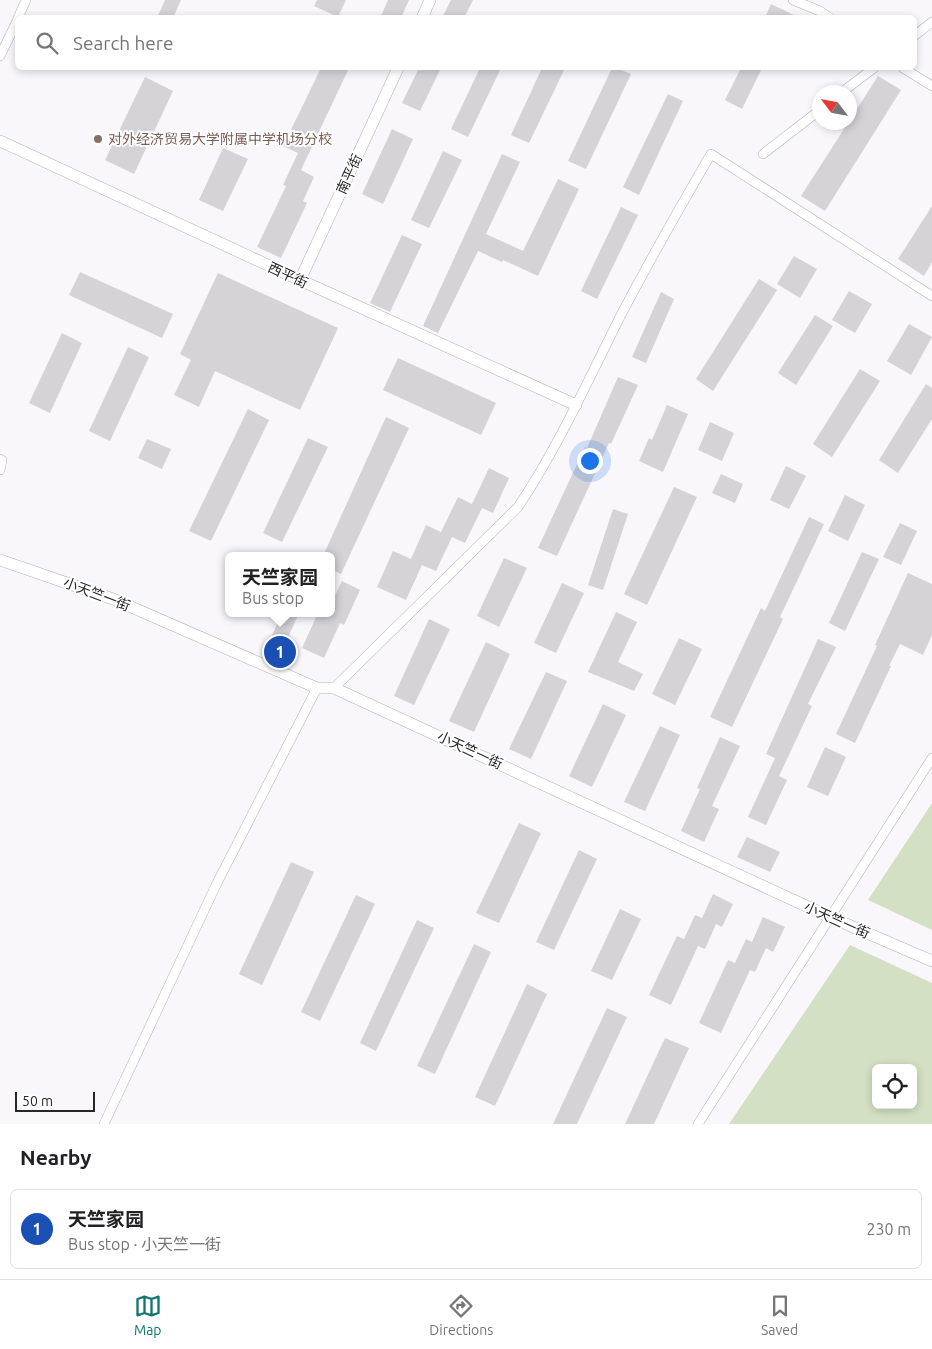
<!DOCTYPE html>
<html lang="en">
<head>
<meta charset="utf-8">
<style>
	:root { --surface:#fff; --page:#f6f6f6; --text:#202124; --muted:#757577; --line:#e0e0e0; --accent:#0f766e }
	body { margin:0; font-family:Ubuntu,"Noto Sans SC",sans-serif; background:var(--page); color:var(--text) }
	.controls { position:absolute; right:15px; bottom:15px; display:grid; overflow:hidden; border-radius:8px; box-shadow:0 2px 8px #0003 }
	.controls button { width:45px; height:45px; display:grid; place-items:center; padding:0; border:0; border-bottom:1px solid var(--line); background:var(--surface); color:var(--text); font:25px sans-serif }
	.compass { position:absolute; left:812px; top:85px; width:45px; height:45px; border-radius:50%; background:var(--surface); box-shadow:0 2px 8px #0003; rotate:302deg }
	.scale { position:absolute; left:15px; bottom:12px; width:80px; box-sizing:border-box; padding-left:5px; border:2px solid #262527; border-top:0; font-size:14px; line-height:18px; white-space:nowrap; color:#262527; -webkit-text-stroke:4px #fff; paint-order:stroke }
	.you { position:absolute; left:589px; top:460px; width:18px; height:18px; margin:-12px; border:4px solid #fff; border-radius:50%; background:#1a73e8; box-shadow:0 0 0 8px #1a73e833 }
	.badge { display:grid; place-items:center; width:32px; height:32px; border-radius:50%; background:var(--accent); color:#fff; font-size:16px; font-weight:700 }
	.pin { position:absolute; translate:-50% -50%; border:2px solid #fff; box-shadow:0 1px 5px #0006 }
	.popup { position:absolute; left:225px; top:552px; width:110px; height:65px; box-sizing:border-box; display:grid; place-content:center; border-radius:8px; background:var(--surface); filter:drop-shadow(0 1px 4px #0005); font-size:16px; white-space:nowrap; color:var(--muted) }
	.popup b { font-size:19px; color:var(--text) }
	.popup::after { content:''; position:absolute; left:50%; top:100%; margin-left:-10px; border:10px solid transparent; border-top-color:var(--surface) }
	.list { margin:0; padding:0; list-style:none }
	h2 { display:flex; justify-content:space-between; align-items:center; height:65px; margin:0; padding:0 20px; font-size:21px }
	h2 small { font-size:16px; font-weight:400; color:var(--muted) }
	.list li { display:grid; grid-template-columns:32px 1fr auto; gap:15px; align-items:center; box-sizing:border-box; height:80px; margin:0 10px 10px; padding:0 10px; border:1px solid var(--line); border-radius:8px }
	.list b { display:block; font-size:19px; white-space:nowrap }
	.list p { margin:0; font-size:16px; white-space:nowrap; color:var(--muted) }
	.list em { font-size:16px; font-style:normal; color:var(--muted) }
	.icon { flex:none; width:28px; height:28px; fill:none; stroke:currentColor; stroke-width:2; stroke-linecap:round; stroke-linejoin:round }
	.map { position:relative; flex:none; width:932px; height:1124px; overflow:hidden }
	.search { position:absolute; background:var(--surface); box-shadow:0 2px 8px #0003; left:15px; right:15px; top:15px; height:55px; display:flex; align-items:center; gap:12px; box-sizing:border-box; padding:0 18px; border-radius:8px; color:var(--muted); font-size:19px }
	.sheet { height:155px; background:var(--surface) }
	nav { display:flex; justify-content:space-around; align-items:center; box-sizing:border-box; height:70px; border-top:1px solid var(--line); background:var(--surface); font-size:14px; color:var(--muted) }
	nav a { display:grid; justify-items:center; gap:2px }
	nav .on { color:var(--accent) }
	.map>svg:first-child { display:block }
	.green { fill:#d3e0c3; fill-rule:evenodd }
	.building { fill:#d5d2d8 }
	.lines { fill:none; stroke-linecap:round; stroke-linejoin:round }
	.minor-casing { stroke:#b1afb4; stroke-width:10 }
	.tertiary-casing { stroke:#b1afb4; stroke-width:12 }
	.minor { stroke:#fff; stroke-width:9 }
	.tertiary { stroke:#fff; stroke-width:11 }
	.education-dot { fill:#8d6e63; stroke:#fff; stroke-width:2 }
	.labels { text-anchor:middle; stroke-width:4; stroke-linejoin:round; paint-order:stroke }
	.education-label { font-size:14px; fill:#785e54; stroke:#fff; text-anchor:start }
	.street-label { font-size:14px; fill:#262527; stroke:#fff }
</style>
</head>
<body>
<div class="map">
<svg width="932" height="1124" viewBox="0 0 932 1124">
	<rect width="100%" height="100%" fill="#f9f7fc"/>
	<g class="green">
		<path d="M932,803v127l-64,-30z"/>
		<path d="M850,945l82,38v141h-203zM876,1068h37v37h-37z"/>
	</g>
	<g class="building">
		<path d="M165,0h16l-8,18h-16z"/>
		<path d="M317,0h29l-8,17 -24,-11z"/>
		<path d="M388,0h21l-8,18h-21z"/>
		<path d="M451,0h22l-9,18h-22z"/>
		<path d="M771,4l29,14h-35z"/>
		<path d="M321,68h28l-48,102 13,7 -11,24 4,2 -26,55 -24,-11 29,-61 -3,-1 15,-32 -15,-7z"/>
		<path d="M419,68h22l-21,43 -18,-8z"/>
		<path d="M480,68h21l-33,69 -17,-8z"/>
		<path d="M542,68h23l-36,75 -18,-8z"/>
		<path d="M612,68h4l15,6 -45,95 -18,-8z"/>
		<path d="M741,68h21l-20,41 -17,-9z"/>
		<path d="M878,76l23,14 -76,121 -24,-15z"/>
		<path d="M145,77l28,14 -39,83 -29,-14z"/>
		<path d="M668,94l15,7 -44,94 -16,-8z"/>
		<path d="M392,129l21,10 -30,65 -21,-10z"/>
		<path d="M223,148l25,11 -25,52 -24,-11z"/>
		<path d="M443,151l19,9 -33,68 -18,-8z"/>
		<path d="M502,154l18,8 -34,72 37,17 35,-72 21,10 -41,87 -35,-16 -1,2 -24,-11 -40,82 -15,-7z"/>
		<path d="M932,206v56l-8,14 -26,-17z"/>
		<path d="M621,207l17,8 -41,84 -16,-8z"/>
		<path d="M402,235l20,9 -32,68 -20,-9z"/>
		<path d="M794,256l23,13 -17,29 -23,-14z"/>
		<path d="M80,272l93,42 -11,24 -93,-43z"/>
		<path d="M218,273l120,55 -38,82 -85,-39 -16,36 -25,-12 17,-35 -11,-6z"/>
		<path d="M759,279l18,11 -64,101 -17,-12z"/>
		<path d="M849,291l23,13 -17,29 -23,-13z"/>
		<path d="M661,292l13,7 -28,64 -14,-6z"/>
		<path d="M815,315l18,11 -37,59 -18,-12z"/>
		<path d="M909,324l23,13 -21,38 -24,-14z"/>
		<path d="M62,333l20,10 -32,70 -21,-10z"/>
		<path d="M128,347l21,10 -39,84 -21,-10z"/>
		<path d="M398,358l98,45 -15,32 -98,-45z"/>
		<path d="M860,369l20,12 -48,76 -19,-13z"/>
		<path d="M618,377l20,8 -27,59 -2,-1 -52,113 -19,-8 47,-101 2,1z"/>
		<path d="M926,384l6,4v31l-34,54 -19,-13z"/>
		<path d="M667,405l21,9 -25,58 -24,-11 10,-23 3,2z"/>
		<path d="M248,409l21,11 -58,121 -22,-10z"/>
		<path d="M386,417l23,11 -68,146 -10,-5v-13h-8z"/>
		<path d="M710,422l24,11 -12,28 -24,-11z"/>
		<path d="M308,438l20,9 -46,95 -19,-9z"/>
		<path d="M147,439l24,10 -9,20 -24,-11z"/>
		<path d="M786,466l20,10 -17,33 -19,-9z"/>
		<path d="M489,468l20,10 -16,35 -11,-5 -17,35 -13,-6 -16,34 -14,-6 -16,35 -29,-13 16,-36 18,8 15,-34 15,7 17,-35 14,7z"/>
		<path d="M721,474l22,10 -8,19 -23,-10z"/>
		<path d="M674,487l23,10 -50,108 -23,-11z"/>
		<path d="M845,495l20,10 -17,36 -20,-10z"/>
		<path d="M613,509l15,5 -25,76 -15,-5z"/>
		<path d="M809,517l15,7 -44,93 3,2 -51,108 -22,-10 51,-109 4,3z"/>
		<path d="M900,523l17,8 -16,34 -18,-8z"/>
		<path d="M862,552l17,7 -34,72 -16,-8z"/>
		<path d="M504,558l23,10 -28,59 -22,-11z"/>
		<path d="M908,573l24,11v51l-9,20 -23,-11 -11,22h2l-36,77 -19,-9 41,-88 -2,-1z"/>
		<path d="M342,581l18,9 -16,35 -4,-2 -16,35 -22,-10 16,-35 7,3 2,-3h4v-9z"/>
		<path d="M562,583l22,10 -28,60 -22,-10z"/>
		<path d="M616,612l21,10 -19,40 25,12 -9,17 -46,-19z"/>
		<path d="M282,613h17l-14,31 -14,-6z"/>
		<path d="M429,619l21,10 -36,76 -20,-9z"/>
		<path d="M679,638l23,11 -27,56 -23,-11z"/>
		<path d="M818,639l18,8 -28,57 4,2 -33,70 8,4 -21,45 -18,-8 27,-59 -9,-4z"/>
		<path d="M486,642l24,12 -36,78 -25,-11z"/>
		<path d="M546,672l21,9 -36,78 -22,-10z"/>
		<path d="M603,704l23,11 -34,72 -23,-11z"/>
		<path d="M660,726l20,9 -35,76 -21,-9z"/>
		<path d="M720,737l20,9 -28,60 7,3 -15,33 -23,-11 19,-42 -3,-1z"/>
		<path d="M825,747l21,10 -18,39 -21,-9z"/>
		<path d="M519,823l22,10 -42,90 -23,-10z"/>
		<path d="M747,837l33,15 -10,20 -33,-15z"/>
		<path d="M579,850l18,9 -43,91 -18,-8z"/>
		<path d="M291,862l23,10 -52,113 -23,-11z"/>
		<path d="M713,894l20,10 -11,23 -6,-3 -11,25 -7,-3 -27,59 -22,-10 28,-59 7,3 11,-24 7,3z"/>
		<path d="M356,895l19,9 -55,117 -19,-9z"/>
		<path d="M620,909l21,10 -29,61 -21,-9z"/>
		<path d="M763,917l22,10 -12,25 -7,-4 -11,24 -5,-2 -29,63 -22,-10 29,-63 7,3 11,-24 6,3z"/>
		<path d="M417,920l17,8 -58,123 -16,-8z"/>
		<path d="M474,944l17,8 -56,122 -18,-8z"/>
		<path d="M527,984l20,10 -52,112 -20,-9z"/>
		<path d="M607,1008l20,9 -50,107h-24z"/>
		<path d="M665,1038l24,10 -35,76h-29z"/>
	</g>
	<g class="lines">
		<defs>
			<g id="minor">
				<path d="M793,0l27,11 10,7"/>
				<path d="M18,18l8,-18"/>
				<path d="M914,36l18,-14"/>
				<path d="M0,56l18,-37"/>
				<path d="M903,68l29,18"/>
				<path d="M842,92l32,-24"/>
				<path d="M763,154l57,-44"/>
				<path d="M0,459l2,1 -2,10"/>
				<path d="M334,688l184,-181c41,-61 71,-129 104,-194 28,-53 58,-106 89,-159l221,142"/>
				<path d="M104,1124l113,-241 100,-195"/>
				<path d="M698,1124l234,-366"/>
			</g>
			<g id="tertiary">
				<path d="M422,18l8,-18"/>
				<path d="M0,141l300,139 276,125"/>
				<path d="M300,280l98,-212"/>
				<path d="M0,560l113,39 204,89h17l496,229 102,44"/>
			</g>
		</defs>
		<use href="#minor" class="minor-casing"/>
		<use href="#tertiary" class="tertiary-casing"/>
		<use href="#minor" class="minor"/>
		<use href="#tertiary" class="tertiary"/>
	</g>
	<circle class="education-dot" cx="98" cy="139" r="5"/>
	<g class="labels">
		<g class="education-label">
			<text x="108" y="144">对外经济贸易大学附属中学机场分校</text>
		</g>
		<g class="street-label">
			<text transform="translate(349 174) rotate(-65)" y="5">南平街</text>
			<text transform="translate(288 275) rotate(25)" y="5">西平街</text>
			<text transform="translate(97 594) rotate(21)" y="5">小天竺一街</text>
			<text transform="translate(470 750) rotate(25)" y="5">小天竺一街</text>
			<text transform="translate(837 920) rotate(24)" y="5">小天竺一街</text>
		</g>
	</g>
</svg>
<div class="controls">
<button><svg class="icon" aria-label="locate" viewBox="0 0 24 24"><circle cx="12" cy="12" r="6"/><path d="M12 2v4M12 18v4M2 12h4M18 12h4"/></svg></button>
</div>
<svg class="compass" viewBox="-18 -18 36 36"><path d="M0-13l5 13h-10z" fill="#e53935"/><path d="M0 13l5-13h-10z" fill="#757577"/></svg>
<div class="scale">50 m</div>
<div class="you"></div>
<div class="pin badge" style="left:280px;top:652px;background:#1a4fb4">1</div>
<div class="popup"><b>天竺家园</b>Bus stop</div>
<div class="search"><svg class="icon" aria-label="search" viewBox="0 0 24 24"><circle cx="10" cy="10" r="6"/><path d="M15 15l6 6"/></svg>Search here</div>
</div>
<section class="sheet">
<h2>Nearby<small></small></h2>
<ul class="list">
<li><span class="badge" style="background:#1a4fb4">1</span><div><b>天竺家园</b><p>Bus stop · 小天竺一街</p></div><em>230 m</em></li>
</ul>
</section>
<nav>
<a class="on"><svg class="icon" aria-label="map" viewBox="0 0 24 24"><path d="M3 6l6-2 6 2 6-2v14l-6 2-6-2-6 2zM9 4v14M15 6v14"/></svg>Map</a>
<a><svg class="icon" aria-label="directions" viewBox="0 0 24 24"><path d="M12 3l9 9-9 9-9-9zM9 14v-3h6M13 9l2 2-2 2"/></svg>Directions</a>
<a><svg class="icon" aria-label="saved" viewBox="0 0 24 24"><path d="M7 4h10v16l-5-4-5 4z"/></svg>Saved</a>
</nav>
</body>
</html>
